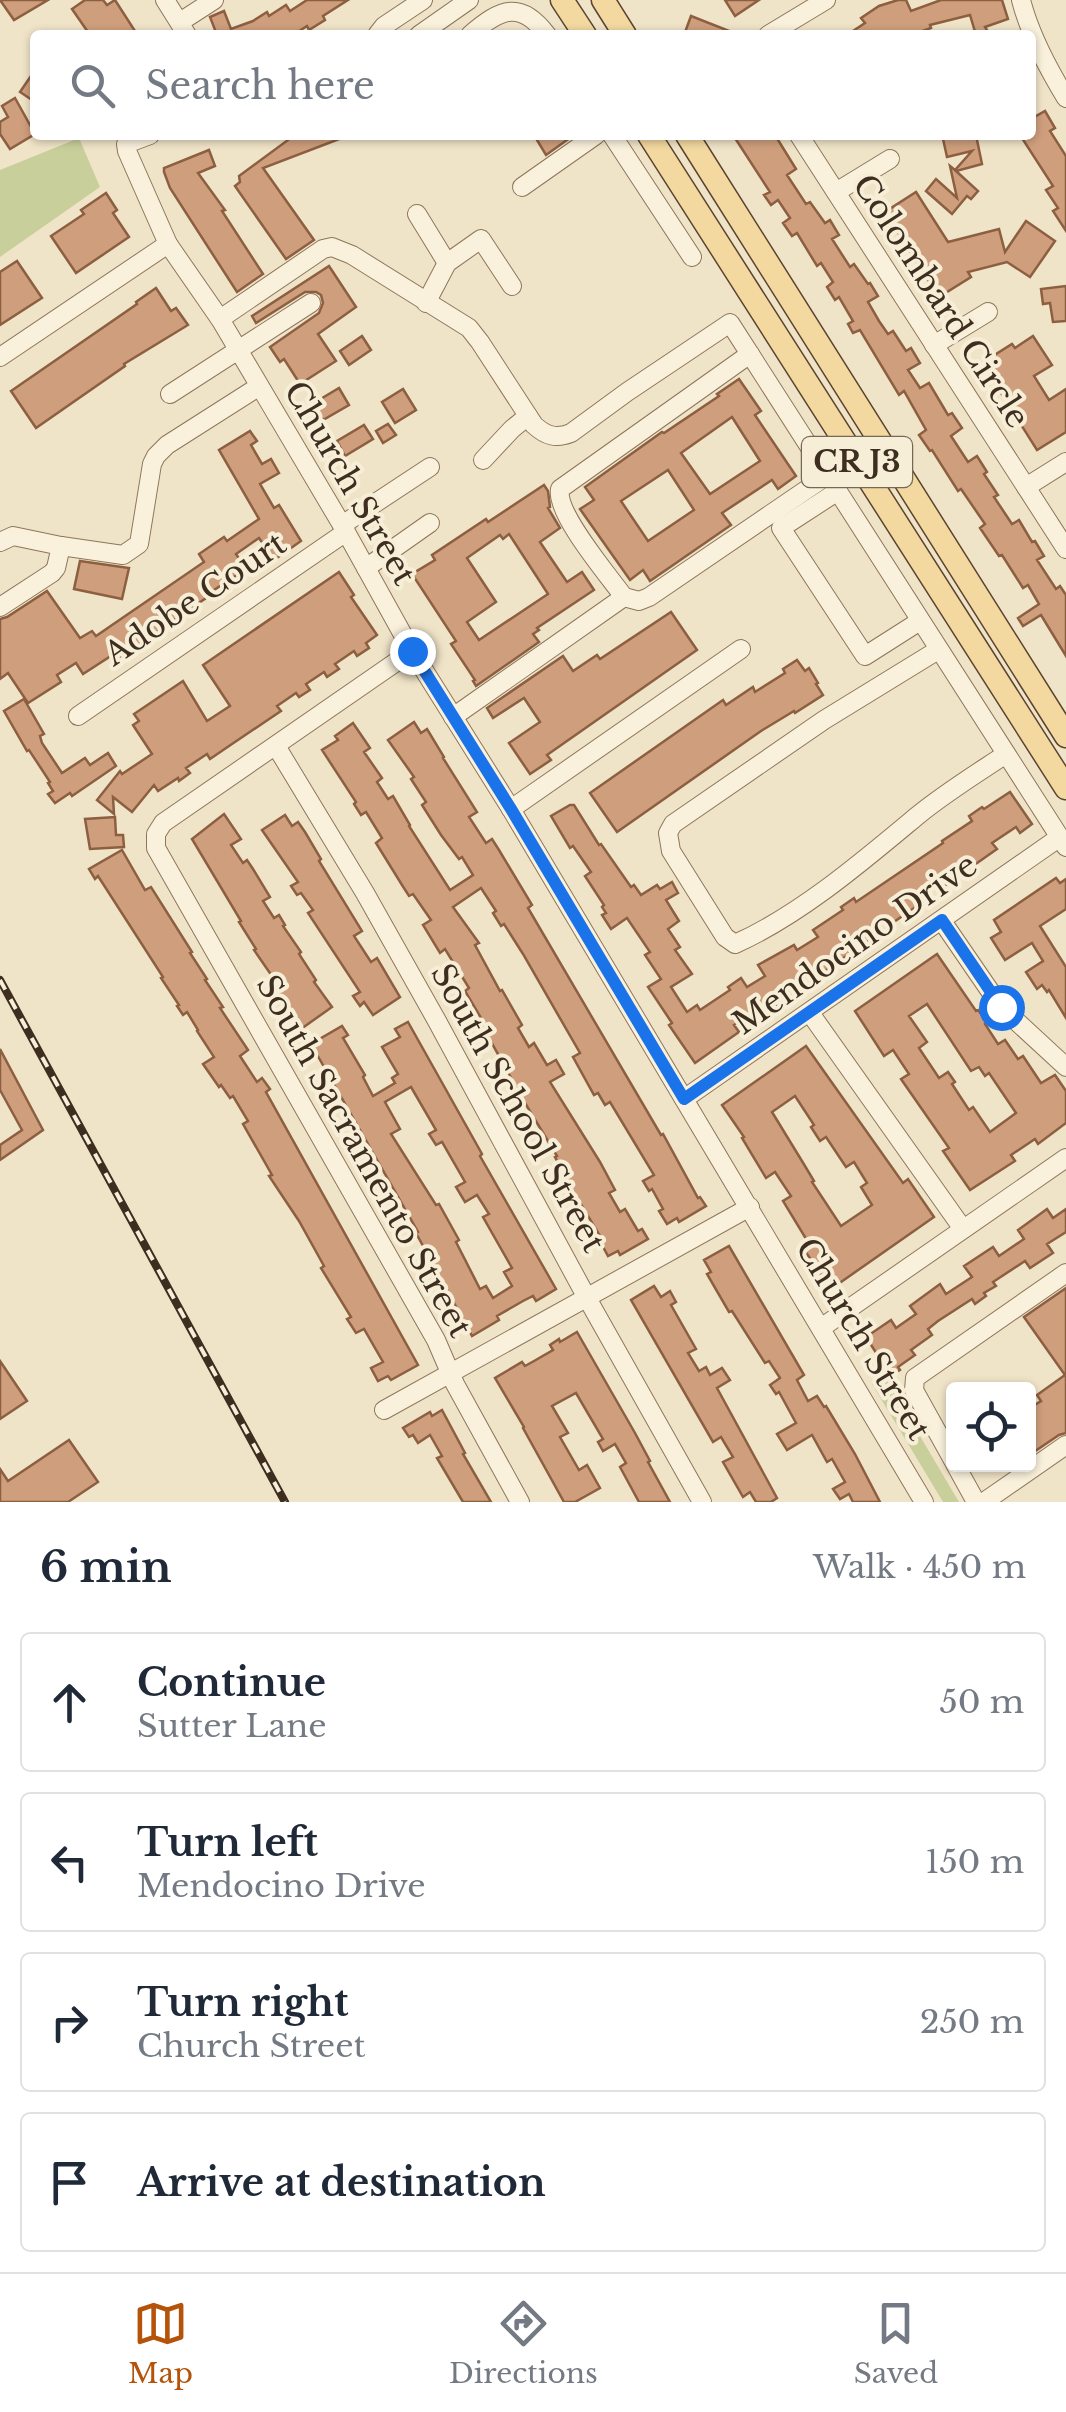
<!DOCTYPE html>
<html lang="en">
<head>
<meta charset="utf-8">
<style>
	:root { --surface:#fff; --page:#f2f2f3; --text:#1f2937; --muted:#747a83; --line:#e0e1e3; --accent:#b45309 }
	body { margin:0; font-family:"Libre Baskerville",serif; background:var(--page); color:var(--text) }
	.controls { position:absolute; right:30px; bottom:30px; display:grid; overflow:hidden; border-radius:10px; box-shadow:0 2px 8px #0004 }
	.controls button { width:90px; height:90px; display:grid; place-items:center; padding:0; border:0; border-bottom:2px solid var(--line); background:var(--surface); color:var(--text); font:50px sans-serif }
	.stop { position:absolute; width:30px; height:30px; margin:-22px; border:8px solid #1a73e8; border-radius:50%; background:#fff }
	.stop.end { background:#1a73e8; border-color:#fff; box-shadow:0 2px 10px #0008 }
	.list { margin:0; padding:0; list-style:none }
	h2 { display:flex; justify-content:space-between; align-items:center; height:130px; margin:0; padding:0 40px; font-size:42px }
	h2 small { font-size:32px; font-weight:400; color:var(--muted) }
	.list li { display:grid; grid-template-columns:65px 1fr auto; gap:30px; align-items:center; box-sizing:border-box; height:140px; margin:0 20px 20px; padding:0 20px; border:2px solid var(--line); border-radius:10px }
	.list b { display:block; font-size:38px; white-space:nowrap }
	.list p { margin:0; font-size:32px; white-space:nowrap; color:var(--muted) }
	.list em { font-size:32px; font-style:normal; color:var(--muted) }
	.icon { flex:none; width:55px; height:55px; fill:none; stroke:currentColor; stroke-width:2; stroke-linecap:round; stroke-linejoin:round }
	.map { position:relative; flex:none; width:1066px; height:1502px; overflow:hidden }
	.search { position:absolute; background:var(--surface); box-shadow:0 2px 8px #0004; left:30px; right:30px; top:30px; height:110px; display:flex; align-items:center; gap:25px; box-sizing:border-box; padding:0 35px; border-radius:10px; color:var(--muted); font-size:38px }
	.sheet { height:770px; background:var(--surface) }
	nav { display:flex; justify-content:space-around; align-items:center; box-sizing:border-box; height:140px; border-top:2px solid var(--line); background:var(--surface); font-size:28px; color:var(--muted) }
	nav a { display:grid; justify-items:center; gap:5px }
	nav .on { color:var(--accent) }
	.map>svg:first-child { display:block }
	.green { fill:#c9cf9b }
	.building { fill:#cf9f7d; stroke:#8d5f41; stroke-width:2.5; fill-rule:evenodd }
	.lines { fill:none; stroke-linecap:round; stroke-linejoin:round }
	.minor-casing { stroke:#8d765c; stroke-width:20 }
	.major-casing { stroke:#5b4430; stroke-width:25 }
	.minor { stroke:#faf1dc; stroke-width:18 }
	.major { stroke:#f3d9a0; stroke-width:22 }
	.rail-casing { stroke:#3d2e20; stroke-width:8 }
	.rail { stroke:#f7eed8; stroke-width:4; stroke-dasharray:11; stroke-linecap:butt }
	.route { stroke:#1a73e8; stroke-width:12 }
	.labels { text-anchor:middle; stroke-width:8; stroke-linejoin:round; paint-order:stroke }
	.shield { fill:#f7eed8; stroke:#756857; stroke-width:2.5 }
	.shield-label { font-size:30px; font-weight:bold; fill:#3d2e20 }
	.street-label { font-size:32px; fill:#3d2e20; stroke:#f7eed8 }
</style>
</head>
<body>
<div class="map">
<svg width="1066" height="1502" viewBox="0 0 1066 1502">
	<rect width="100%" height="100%" fill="#f0e4c8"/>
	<g class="green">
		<path d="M79,138l21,49 -100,70v-87z"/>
		<path d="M884,1376l4,6 71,120h-16l-71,-118z"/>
	</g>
	<g class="building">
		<path d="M0,0h48l-34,20z"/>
		<path d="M85,0h18l4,5 8,-5 20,31 -7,4h-38l-18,-26z"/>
		<path d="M307,0h41l-25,16 2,4 -16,10 -2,-4 -14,9h-76l-7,-18 14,-6 7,18 22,-8 14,-9 2,4 17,-11 4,6z"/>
		<path d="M725,0h34l-24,16z"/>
		<path d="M898,0h8l5,11 30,-11h61l6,19 -23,8 5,8h-14l-6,-20 -40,10 1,3 -19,7h-65l18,-12 -4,-5 18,-12z"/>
		<path d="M691,16l46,18v1h-53z"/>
		<path d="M35,70v32l-15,-10z"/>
		<path d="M15,98l20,36 -25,15 -10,-15v-12l8,-5 -6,-11z"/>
		<path d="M1045,111l10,17 -5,3 16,25v75l-13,-20 5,-3 -12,-18 7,-4 -33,-51h11v-16z"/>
		<path d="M285,135l62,1 -84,32 51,72 -28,19 -51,-73 5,-4 -1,-6 49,-36z"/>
		<path d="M534,135h40l-28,20z"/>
		<path d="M733,135h42l21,34 -9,6 19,29 4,-2 15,21 5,-3 9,15 -7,4 18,28 4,-3 14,20 2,-1 8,13 -10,6 11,19 9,13 5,-3 13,20 5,-3 9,15 -12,7 12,18 9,-5 19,32 4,-2 10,15 -11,8 17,26 9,-6 10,16 -3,2 14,21 -4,2 18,27 7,-4 13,22 3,-1 9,15 -7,4 19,29 4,-3 6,9v61l-25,-41 -18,11 -5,-8 21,-14 -11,-19 -5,3 -21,-33 -3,1 -19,-28 5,-4 -24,-35 -3,2 -26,-41 -2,1 -11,-16 7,-5 -22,-39 -5,4 -39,-65 -7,3 -5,-9 5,-3 -14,-24 -4,3 -8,-13 6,-5 -12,-19 -4,3 -20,-33 -5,3 -9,-13 7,-5 -12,-18 -7,5 -7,-10 6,-3z"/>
		<path d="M958,135h18l6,29 -26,7 22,20 -7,8 -4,-3 -15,18 -26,-23 10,-12 21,19 -7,-32 5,4 17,-19 -25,6 -4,-18z"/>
		<path d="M209,150l6,16 -17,7 27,37 -3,1 41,63 -26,18 -67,-104 -6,-16v-4z"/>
		<path d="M916,192l32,50 51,-13 6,23 21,-31 29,20 -25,36 -23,-15 -39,10 3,5 -32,20 -54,-85z"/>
		<path d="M106,193l11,17 -4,3 16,24 -53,36 -25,-37 33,-22 -3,-4z"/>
		<path d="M17,261l25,37 -42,27v-53z"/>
		<path d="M329,266l27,41 -38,27 18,27 -36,23 -16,-25 -4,3 -10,-15 49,-34 4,-10 -2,-8 -5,-3h-11l-49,31 -4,-7z"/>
		<path d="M1066,286v35l-13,1 -3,-19 -7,1 -2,-15z"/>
		<path d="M156,288l15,23 5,-3 12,17 -64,39 1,2 -89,62 -25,-37 126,-87 -1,-2z"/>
		<path d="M362,336l9,14 -22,15 -9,-14z"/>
		<path d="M1033,336l19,29 -18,11 15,24 17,-11v43l-29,18 -55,-87 30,-19 3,4z"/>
		<path d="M739,379l22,32 -6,4 41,61 -18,13 -6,-9 -50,33 9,12 -81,56 -7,-11 -13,10 -50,-71 14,-9 -9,-13 77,-55 2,1 55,-37 -2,-2zM732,417l28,44 -50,33 -29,-41zM668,470l26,40 -46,31 -27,-40z"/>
		<path d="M339,388l10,17 -26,15 -9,-17z"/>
		<path d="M403,389l13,21 -21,13 -13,-21z"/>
		<path d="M388,424l8,11 -13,8 -7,-12z"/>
		<path d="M364,425l9,14 -28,17 -8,-15z"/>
		<path d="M250,431l7,10 -6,4 11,19 9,-5 8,14 -19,11 14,24 5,-3 22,36 -27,19 -15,-22 -23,16 10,15 -41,27 1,2 -88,61 -4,-5 -31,20 -7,-11 -19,12 4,7 -33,21 -20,-30 -8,6v-60l7,-2 40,-26 33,47 12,-7 4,5 108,-74 -5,-8 25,-17 3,4 32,-22 -40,-69z"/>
		<path d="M544,485l4,6 2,16 -2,1 12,20 -20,14 27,40 15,-10 12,18 -57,38 2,2 -6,4 6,8 -63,44 -3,-5 2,-1 -24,-36 5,-3 -44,-67 23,-14 -3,-5 54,-36 2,3zM509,534l39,60 -69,46 -12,-18 29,-20 -29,-44 33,-23 3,4z"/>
		<path d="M80,561l49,7 -7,31 -48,-10z"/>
		<path d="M339,572l15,23 -3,2 26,38 -11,8 3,5 -12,8 -3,-5 -19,13 4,5 -12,8 -3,-5 -18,12 4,6 -11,7 -3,-4 -19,13 4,5 -49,33 -22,15 -3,-5 -21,14 4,5 -11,8 -1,-3 -20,13 -4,-6 -22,27 -19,-15 1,17 -17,-14 23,-29 2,3 30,-20 -19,-29 6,-4 -5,-7 49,-33 24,40 23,-15 -27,-41z"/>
		<path d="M671,612l26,38 -150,105 4,5 -21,14 -21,-31 31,-21 -16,-24 -31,20 -6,-10 76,-52 10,15 24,-16 3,4z"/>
		<path d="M797,660l8,11 4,-3 9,15 -2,1 7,11 -28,18 -1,-2 -33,20 -144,101 -27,-39 133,-93 3,5 27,-18 2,5 30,-19 -2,-4z"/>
		<path d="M24,699l20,35 -4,2 2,7 20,30 23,-15 5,7 18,-12 8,13 -44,30 -2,-3 -15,10 -7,-9 5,-3 -5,-8 2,-1 -21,-32 -2,1 -23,-40z"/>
		<path d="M414,722l7,11 6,-4 17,28 -1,1 34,54 -8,5 17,26 6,-4 7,11 33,55 -4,3 133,227 2,-1 35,64 2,-1 6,9 -27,16 -2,-4 -10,6 -8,-13 4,-2 -11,-20 -3,2 -6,-10 11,-6 -44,-73 -5,3 -7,-12 -4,2 -21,-38 7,-4 -57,-99 -19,-30 -3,2 -8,-13 3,-2 -15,-23 -28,19 26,36 -4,2 25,46 2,-1 20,35 -4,3 11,19 5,-4 13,22 9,-5 8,14 -14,8 50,80 15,28 -6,3 11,19 5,-3 13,22 4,-2 6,10 -28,16 -2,-4 -10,5 -7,-13 2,-2 -33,-55 -15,-29 2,-1 -32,-53 -46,-83 2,-2 -16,-27 4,-3 -24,-39 -5,4 -17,-28 8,-5 -18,-26 -4,2 -7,-11 -26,-42 6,-5 -16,-26 -5,3 -7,-11 2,-2 -34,-52 16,-10 -3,-4 18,-13 17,25 -6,4 18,26 -5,4 11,17 5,-3 17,29 -1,1 41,64 23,-15 -11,-18 -3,2 -18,-24 -19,-30 4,-3 -15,-23 3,-2 -26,-37z"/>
		<path d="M1010,792l22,32 -12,9 -4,-6 -24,16 5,6 -54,38 -3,-5 -24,16 4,6 -32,22 -4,-6 -18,12 4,7 -56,40 -4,-6 -24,16 4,6 -15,12 -16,10 -4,-6 -21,14 5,7 -44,31 -26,-38 3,-2 -24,-36 13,-8 -16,-24 5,-3 -23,-34 -16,11 -9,-14 4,-2 -4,-6 2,-2 -19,-29 6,-4 -18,-26 -3,2 -19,-32 19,-11h4l25,40 2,-1 30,43 3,-2 7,10 16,-10 3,4 12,-7 6,11 -12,7 13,21 -11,8 12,18 -5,3 17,24 -21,13 16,25 10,-7 3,5 30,-20 -2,-3 13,-9 6,9 18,-11 -7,-11 36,-20 3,5 21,-13 -5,-7 30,-20 -2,-3 13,-9 2,4 87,-59 -1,-2 30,-20 -3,-5 13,-9 2,2z"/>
		<path d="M224,814l17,25 -10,6 12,18 4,-3 6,9 17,28 -7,4 11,17 5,-3 6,10 -2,1 18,26 -2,2 17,26 -2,2 18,25 -31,22 -16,-24 2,-1 -17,-26 2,-2 -18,-26 2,-1 -17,-27 2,-1 -49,-82z"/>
		<path d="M285,815l7,11 6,-4 7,10 16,27 -2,2 43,70 -8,5 17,26 6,-4 23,39 -27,18 -9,-13 -4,4 -7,-10 7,-4 -52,-79 5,-3 -12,-17 -4,2 -6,-9 7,-4 -36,-52z"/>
		<path d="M115,817l1,18h7l1,12 -34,2 -5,-30z"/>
		<path d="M122,850l23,40 6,-3 41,65 -2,1 17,26 -2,1 18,27 -3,1 28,42 -8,6 17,26 5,-4 8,11 -4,3 152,273 -27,15 -3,-4 -10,5 -7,-13 12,-6 -19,-33 -8,4 -9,-14 4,-2 -30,-49 3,-2 -25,-45 -30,-45 3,-1 -29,-51 5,-3 -15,-25 -3,2 -9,-13 -2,2 -16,-23 11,-7 -17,-26 1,-1 -11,-18 -4,3 -6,-9 2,-1 -18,-27 2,-1 -65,-101 -3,3 -6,-10z"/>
		<path d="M1056,878l4,5 6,-4v30l-26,17 26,41v51l-17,-28 -2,2 -5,-7 -5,4 -11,-17 17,-11 -11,-18 -27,17 -14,-22 10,-6 -7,-12z"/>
		<path d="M937,954l39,57 2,-1 9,12 -2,2 13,20 7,-4 13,19 5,-3 18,27 14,-8 11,16v32l-28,21 -3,-5 -24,16 4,6 -45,29 -27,-39 6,-3 -48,-69 8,-5 -16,-24 -9,6 -29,-45zM927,1004l44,67 8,-4 6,9 4,-3 27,40 -26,19 -17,-25 -4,3 -17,-26 3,-2 -7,-10 -9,6 -20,-30 8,-6 -18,-26z"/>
		<path d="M408,1022l74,132 -2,2 76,133 -20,12 -3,-5 -10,5 -26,15 2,4 -27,16 -56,-103 2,-1 -107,-188 31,-18 6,9 -5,3 22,37 -2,2 10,19 22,-13 -3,-5 6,-4 -16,-27 18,-10 -5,-8zM411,1087l25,43 -7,4 7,11 6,-3 23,40 -9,5 9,15 12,-7 12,19 -6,3 29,51 -8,4 8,14 -19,12 -7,-12 -6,3 -24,-47 3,-2 -20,-36 -3,1 -45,-71 9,-5 -15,-27z"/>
		<path d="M806,1046l97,137 5,-4 26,38 -103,72 -26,-38 6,-4 -28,-46 8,-5 -16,-24 -9,6 -24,-40 2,-1 -22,-32zM795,1096l19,29 -3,2 9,14 6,-4 20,30 8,-5 13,21 -6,4 11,18 -31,21 -29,-44 2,-1 -9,-15 -33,-54z"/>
		<path d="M0,1049l43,81 -43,30v-15l22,-15 -22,-40z"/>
		<path d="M1047,1209l6,9 13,-9v23l-19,12 6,9 -23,15 -5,-7 -32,21 3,4 -12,7 2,3 -11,8 -3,-5 -34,22 -10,8 4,6 -21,15 4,5 -17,12 2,3 -11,7 -9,-14 2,-1 -16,-25 25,-17 5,8 20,-14 -6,-8 30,-22 6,10 26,-17 -8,-11 29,-19 6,9 25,-17 -6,-9z"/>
		<path d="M729,1246l75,129 -7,5 11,21 9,-5 7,11 2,-1 29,48 25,48h-27l-4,-8 -9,5 -7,-10 12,-7 -13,-23 -5,3 -15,-27 -25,15 -10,-16 19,-11 -17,-31 -3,2 -6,-9 10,-7 -11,-17 -4,2 -33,-52 -3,1 -22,-38 4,-2 -7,-12z"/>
		<path d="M654,1286l7,11 9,-6 6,11 -5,3 25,44 -8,4 11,18 7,-4 4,8 12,-7 8,12 -13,8 60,110 -6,4h-15l-6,-10 -7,5 -20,-35 10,-5 -12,-20 -8,5 -82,-142z"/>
		<path d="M1066,1288v145l-7,2 -31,21v-47l13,-8 -4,-6 28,-20 -41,-58z"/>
		<path d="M577,1332l58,101 15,28 -2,1 22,40h-31l-19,-35 6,-4 -11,-19 -12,7 -5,-9 5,-3 -27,-46 -24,13 16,27 -8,4 19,33 8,-5 13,23 -25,14h-11l-41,-74 1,-1 -29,-49 27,-16 3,4 9,-5 19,-11 -3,-5 9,-6 1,3z"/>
		<path d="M0,1361l27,40 -27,18z"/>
		<path d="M442,1410l23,43 -2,1 28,48h-28l-26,-44 5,-2 -12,-21 -12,8 -5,-8 -4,2 -6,-9 27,-16 2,4z"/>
		<path d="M69,1440l29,42 -30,20h-68v-33l8,12z"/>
	</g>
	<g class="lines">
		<defs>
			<g id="minor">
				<path d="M165,0l22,35"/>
				<path d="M1021,0c9,35 26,67 45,98"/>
				<path d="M180,22l34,-22"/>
				<path d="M377,35l7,-9 39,-26"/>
				<path d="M419,35l50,-35"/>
				<path d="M470,35c31,-27 51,-35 77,0"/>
				<path d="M768,35l58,-35"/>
				<path d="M150,135l-24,9 1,7 41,93 52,75 126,213 66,119 99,158 413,693"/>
				<path d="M612,135l80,122"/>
				<path d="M799,135l267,414"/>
				<path d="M522,187l74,-52"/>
				<path d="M836,192l54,-33"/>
				<path d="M417,214l30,49"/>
				<path d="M426,303l21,-40 34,-24 31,47"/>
				<path d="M220,319l103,-70 9,-2 20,8 117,73 11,14 54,83c12,11 22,14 37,8l56,-41 103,-69 336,524"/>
				<path d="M934,345l54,-33"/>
				<path d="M0,357l168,-113"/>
				<path d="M170,394l141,-91"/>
				<path d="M483,460l29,-31 16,-13"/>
				<path d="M1026,487l40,-25"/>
				<path d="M838,491l-57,37 84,128 55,-35"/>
				<path d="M342,525l88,-58"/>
				<path d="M0,542l13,-6 48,10 -5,22 -4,5 -52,34"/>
				<path d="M61,546l62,9 16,-11 13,-80 4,-8 11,-11 91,-58"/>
				<path d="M366,568l64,-45"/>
				<path d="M624,597c-16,-22 -69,-84 -64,-108l190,-135"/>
				<path d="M624,597l15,4 10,-4 179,-122"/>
				<path d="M938,650l-114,70 -151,104 -5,9 3,18 54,86 10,7c65,-29 128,-83 182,-128 28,-23 59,-42 89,-62"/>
				<path d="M412,651l-249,172 -7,11v14l280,492 19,44 65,118"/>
				<path d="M78,716l268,-184"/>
				<path d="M453,717l171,-120"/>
				<path d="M276,746l89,147 72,128 150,277 115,204"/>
				<path d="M511,809l230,-160"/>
				<path d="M942,921l59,86 65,60"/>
				<path d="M810,1013l153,216"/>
				<path d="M684,1099l376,-262"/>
				<path d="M821,1328l245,-170"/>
				<path d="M384,1410l366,-203"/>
				<path d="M954,1462l-40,-72 1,-12 151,-105"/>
				<path d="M955,1464l21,38"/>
				<path d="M984,1502l82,-57"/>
			</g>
			<g id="major">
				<path d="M562,0l23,35"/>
				<path d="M603,0l22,35"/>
				<path d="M649,135l417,653"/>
				<path d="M687,135l379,601"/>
			</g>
		</defs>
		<use href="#minor" class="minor-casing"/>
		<use href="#major" class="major-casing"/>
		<use href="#minor" class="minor"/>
		<use href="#major" class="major"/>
		<defs>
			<path id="rail" d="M0,980l285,522"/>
		</defs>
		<use href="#rail" class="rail-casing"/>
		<use href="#rail" class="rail"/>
	</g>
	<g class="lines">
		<path class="route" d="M412,651l99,158 173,290 258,-179 59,87"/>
	</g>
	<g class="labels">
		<rect class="shield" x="802" y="437" width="110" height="50" rx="8"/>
		<g class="shield-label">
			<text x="857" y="472">CR J3</text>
		</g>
		<g class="street-label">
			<text transform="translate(941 301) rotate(57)" y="11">Colombard Circle</text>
			<text transform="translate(350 483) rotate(60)" y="11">Church Street</text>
			<text transform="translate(195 599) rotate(-34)" y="11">Adobe Court</text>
			<text transform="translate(855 944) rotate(-35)" y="11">Mendocino Drive</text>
			<text transform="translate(518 1108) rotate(61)" y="11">South School Street</text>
			<text transform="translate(364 1156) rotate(61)" y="11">South Sacramento Street</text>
			<text transform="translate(863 1339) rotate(59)" y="11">Church Street</text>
		</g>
	</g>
</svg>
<div class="controls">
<button><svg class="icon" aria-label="locate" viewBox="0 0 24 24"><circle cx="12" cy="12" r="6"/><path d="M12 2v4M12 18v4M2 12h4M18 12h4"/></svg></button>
</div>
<div class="stop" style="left:1001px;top:1007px"></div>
<div class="stop end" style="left:412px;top:651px"></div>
<div class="search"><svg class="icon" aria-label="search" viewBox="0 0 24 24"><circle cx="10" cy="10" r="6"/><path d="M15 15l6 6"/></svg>Search here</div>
</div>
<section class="sheet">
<h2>6 min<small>Walk · 450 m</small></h2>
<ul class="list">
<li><svg class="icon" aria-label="ahead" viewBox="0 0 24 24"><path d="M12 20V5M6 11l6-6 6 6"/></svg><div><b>Continue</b><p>Sutter Lane</p></div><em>50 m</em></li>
<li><svg class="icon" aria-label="left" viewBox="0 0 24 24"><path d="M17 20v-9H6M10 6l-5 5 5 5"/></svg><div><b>Turn left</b><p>Mendocino Drive</p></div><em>150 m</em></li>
<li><svg class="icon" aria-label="right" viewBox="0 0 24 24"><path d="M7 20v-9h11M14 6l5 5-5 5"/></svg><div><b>Turn right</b><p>Church Street</p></div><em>250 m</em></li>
<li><svg class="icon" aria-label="arrive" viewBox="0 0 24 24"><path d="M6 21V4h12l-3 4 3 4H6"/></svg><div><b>Arrive at destination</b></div></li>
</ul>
</section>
<nav>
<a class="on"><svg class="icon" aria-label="map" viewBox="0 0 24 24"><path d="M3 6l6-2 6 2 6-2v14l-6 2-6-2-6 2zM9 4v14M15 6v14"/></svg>Map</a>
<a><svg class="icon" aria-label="directions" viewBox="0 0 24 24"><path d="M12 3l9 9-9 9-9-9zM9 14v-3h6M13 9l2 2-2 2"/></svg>Directions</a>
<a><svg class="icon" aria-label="saved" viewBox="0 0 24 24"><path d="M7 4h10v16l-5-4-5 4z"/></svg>Saved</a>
</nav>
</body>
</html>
